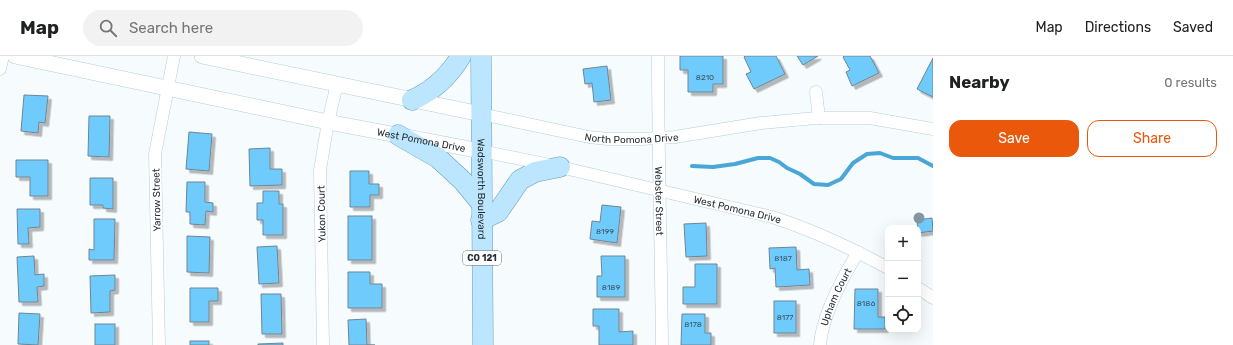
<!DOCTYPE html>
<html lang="en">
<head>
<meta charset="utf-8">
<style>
	:root { --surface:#fff; --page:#f2f2f2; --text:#202124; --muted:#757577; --line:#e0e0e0; --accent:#ea580c }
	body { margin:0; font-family:Rubik,sans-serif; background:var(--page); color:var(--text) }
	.controls { position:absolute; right:12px; bottom:12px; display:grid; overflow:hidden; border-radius:8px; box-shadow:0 4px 16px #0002 }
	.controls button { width:36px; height:36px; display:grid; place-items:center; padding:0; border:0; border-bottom:1px solid var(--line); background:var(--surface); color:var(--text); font:20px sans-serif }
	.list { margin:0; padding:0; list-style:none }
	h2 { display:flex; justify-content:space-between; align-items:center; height:52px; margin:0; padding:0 16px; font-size:17px }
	h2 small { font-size:13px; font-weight:400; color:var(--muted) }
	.actions { display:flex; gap:8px; padding:12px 16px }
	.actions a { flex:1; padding:9px 0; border:1px solid var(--accent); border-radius:12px; text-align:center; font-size:14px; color:var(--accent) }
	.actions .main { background:var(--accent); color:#fff }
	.icon { flex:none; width:22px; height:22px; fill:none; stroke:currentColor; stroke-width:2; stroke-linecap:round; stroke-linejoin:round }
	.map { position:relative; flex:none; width:933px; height:289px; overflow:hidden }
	header { display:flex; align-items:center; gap:24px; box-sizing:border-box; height:56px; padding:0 20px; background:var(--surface); border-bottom:1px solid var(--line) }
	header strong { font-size:19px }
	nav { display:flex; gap:22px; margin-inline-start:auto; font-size:14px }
	.search { width:280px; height:36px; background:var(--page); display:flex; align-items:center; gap:10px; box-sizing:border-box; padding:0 14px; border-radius:22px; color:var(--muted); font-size:15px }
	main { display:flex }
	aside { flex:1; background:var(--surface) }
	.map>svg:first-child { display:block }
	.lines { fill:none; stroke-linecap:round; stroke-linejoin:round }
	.stream { stroke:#49a6d7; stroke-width:4 }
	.building { fill:#70cbfd; stroke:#6e8593; filter:url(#shadow) }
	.minor-casing { stroke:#b4cddc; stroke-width:13 }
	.tertiary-casing { stroke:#b4cddc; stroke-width:16 }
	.primary-casing { stroke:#6a9bb8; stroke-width:21 }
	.minor { stroke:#fff; stroke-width:12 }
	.tertiary { stroke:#fff; stroke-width:15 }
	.primary { stroke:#bce6fe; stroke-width:20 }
	.tree { fill:#8097a4 }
	.labels { text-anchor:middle; stroke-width:4; stroke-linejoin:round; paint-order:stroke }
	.number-label { font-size:8px; fill:#385667 }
	.shield { fill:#fff; stroke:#666d72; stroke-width:1 }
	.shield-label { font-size:9px; font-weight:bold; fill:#252f35 }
	.street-label { font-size:10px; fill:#252f35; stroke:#fff }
</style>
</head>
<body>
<header>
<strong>Map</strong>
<div class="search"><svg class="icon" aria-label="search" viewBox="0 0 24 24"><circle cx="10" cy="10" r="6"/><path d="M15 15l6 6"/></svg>Search here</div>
<nav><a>Map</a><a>Directions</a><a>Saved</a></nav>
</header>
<main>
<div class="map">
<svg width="933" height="289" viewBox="0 0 933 289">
	<defs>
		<filter id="shadow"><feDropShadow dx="3.5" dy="3.5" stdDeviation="0" flood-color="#0004"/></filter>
	</defs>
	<rect width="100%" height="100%" fill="#f6fbfe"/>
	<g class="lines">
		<path class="stream" d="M692,110l21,1 22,-3 23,-6h12l9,4 8,6 13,6 14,10 14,1 13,-6 12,-16 14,-9 13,-1 13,5h25l15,8"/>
	</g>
	<g class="building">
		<path d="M680,0h43v28h-10v8h-25v-22h-8z"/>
		<path d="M745,0h31l9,18 -31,15 -8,-15 5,-2 -7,-15z"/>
		<path d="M797,0h21l-15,9z"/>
		<path d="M844,0h26l9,17 -27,13 -6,-14 4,-2 -7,-13z"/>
		<path d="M933,2v39l-16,-8z"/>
		<path d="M607,10l4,34 -17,2 -2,-19 -7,1 -2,-15z"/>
		<path d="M24,39l24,1 -3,27 -6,-1 -1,11 -17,-2z"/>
		<path d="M89,60h21l-1,41 -21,-1z"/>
		<path d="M189,76l23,2 -3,37 -23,-2z"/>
		<path d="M270,92v21h12v16l-32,1 -1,-37z"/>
		<path d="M16,104h32v36h-18v-19h-14z"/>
		<path d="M350,115h19v13h10v11h-9v12h-20z"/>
		<path d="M90,122h23v31l-10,-1v-3h-13z"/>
		<path d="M187,126h18v20l8,1v9l-7,-1 -1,14 -15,-1v-12h-4z"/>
		<path d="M263,135h16v13h4v31h-20v-15h-6v-17h6z"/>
		<path d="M602,149l19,2 -4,36 -27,-4 2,-18 8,1z"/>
		<path d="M17,153h23v18l-12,1 1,16h-11z"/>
		<rect x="348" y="160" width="24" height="44"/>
		<path d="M932,162l1,13 -15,2 -1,-13z"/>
		<path d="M94,163h21l-1,41h-25v-11l5,1z"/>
		<path d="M706,167l1,33 -21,1 -2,-33z"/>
		<path d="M187,180l23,1 -1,36 -22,-1z"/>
		<path d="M277,190l2,37 -20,1 -2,-37z"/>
		<path d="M796,191l1,23 12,-1 1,16 -34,2 -1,-19 -5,1 -1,-21z"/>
		<path d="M34,200l1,19 9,-1v12l-7,1 1,15h-19l-2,-45z"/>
		<path d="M601,200h24v41h-28v-21h5z"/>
		<path d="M695,208h22v40h-34v-17h12z"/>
		<path d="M348,216h22v12h12v24h-34z"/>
		<path d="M115,219v15l-5,1v21l-19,1 -1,-37z"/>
		<path d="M190,232h28v13h-9v21h-19z"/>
		<path d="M855,233h23v28h7v12h-31z"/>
		<path d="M261,238h20l1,40h-20z"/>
		<rect x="774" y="245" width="22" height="32"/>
		<path d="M593,253h26v23l14,-1v14h-34v-19h-6z"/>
		<path d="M19,257l21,1 -2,31 -20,-1z"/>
		<path d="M682,258h23v19h6v12h-30z"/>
		<path d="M366,263l1,26h8h-26l-1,-25z"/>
		<rect x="95" y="268" width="20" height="21"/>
		<rect x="190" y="285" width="19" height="4"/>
		<path d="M283,287v2h-25v-1z"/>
	</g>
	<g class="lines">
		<defs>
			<g id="minor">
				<path id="s1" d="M658,0c0,96 3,193 4,289"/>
				<path d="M0,13l3,-13"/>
				<path d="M816,36l3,26"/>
				<path id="s2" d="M481,58l108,23 19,2h33l34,-2 86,-14 55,-5h54l63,11"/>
				<path id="s3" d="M481,95l79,16 212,50c41,13 79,31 116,51"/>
				<path d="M918,232l15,10"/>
				<path d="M159,289l-4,-191 19,-98"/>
				<path d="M323,289l-3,-175 8,-48 9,-38"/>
				<path id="s4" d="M820,289c2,-30 23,-68 38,-93"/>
			</g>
			<g id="tertiary">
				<path id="s5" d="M15,0l313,66 153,29"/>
				<path d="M202,0l279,58"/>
			</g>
			<g id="primary">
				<path id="s6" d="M481,0l2,289"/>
				<path d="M412,44c21,-9 37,-24 49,-44"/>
				<path d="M398,79l40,23 25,23 18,22"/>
				<path d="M481,164l17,-8 22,-32 15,-8 25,-5"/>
			</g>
		</defs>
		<use href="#minor" class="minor-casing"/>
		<use href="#tertiary" class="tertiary-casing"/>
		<use href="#primary" class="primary-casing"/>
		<use href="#minor" class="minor"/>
		<use href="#tertiary" class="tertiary"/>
		<use href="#primary" class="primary"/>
	</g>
	<circle class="tree" cx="919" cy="162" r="5.5"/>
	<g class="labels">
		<g class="number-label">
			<text x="705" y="24">8210</text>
			<text x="605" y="178">8199</text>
			<text x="783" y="205">8187</text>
			<text x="611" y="234">8189</text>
			<text x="866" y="250">8186</text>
			<text x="785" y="264">8177</text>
			<text x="693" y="271">8178</text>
		</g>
		<rect class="shield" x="463" y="195" width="38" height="14" rx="3"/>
		<g class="shield-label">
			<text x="482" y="205">CO 121</text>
		</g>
		<g class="street-label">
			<text dy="4" stroke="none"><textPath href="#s2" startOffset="153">North Pomona Drive</textPath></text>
			<text dy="4" stroke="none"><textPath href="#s5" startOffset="415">West Pomona Drive</textPath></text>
			<text dy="4" stroke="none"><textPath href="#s6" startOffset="133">Wadsworth Boulevard</textPath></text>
			<text transform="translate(156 144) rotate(-91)" y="4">Yarrow Street</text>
			<text dy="4" stroke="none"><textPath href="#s1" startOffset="145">Webster Street</textPath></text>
			<text dy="4" stroke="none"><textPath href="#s3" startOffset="263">West Pomona Drive</textPath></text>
			<text transform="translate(321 158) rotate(-91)" y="4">Yukon Court</text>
			<text dy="4" stroke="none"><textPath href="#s4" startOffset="51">Upham Court</textPath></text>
		</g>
	</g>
</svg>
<div class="controls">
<button>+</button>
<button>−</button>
<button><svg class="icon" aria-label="locate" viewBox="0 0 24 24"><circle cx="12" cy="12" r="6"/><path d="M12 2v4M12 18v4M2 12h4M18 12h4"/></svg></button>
</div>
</div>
<aside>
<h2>Nearby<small>0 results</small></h2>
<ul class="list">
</ul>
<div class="actions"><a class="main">Save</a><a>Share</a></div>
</aside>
</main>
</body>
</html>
